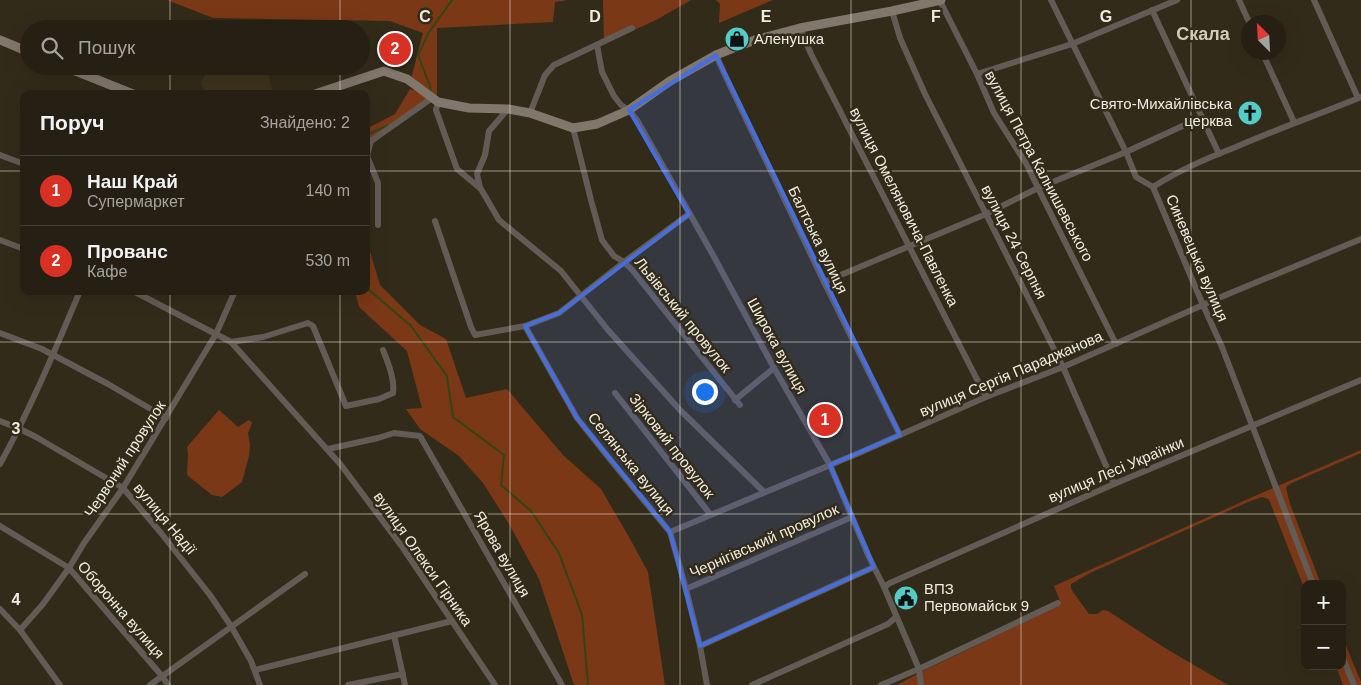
<!DOCTYPE html>
<html lang="uk">
<head>
<meta charset="utf-8">
<style>
	:root { --surface:#262014; --page:#322d22; --text:#f1f3f6; --muted:#a4a3a0; --line:#423e34; --accent:#d93025 }
	body { margin:0; font-family:Arial,sans-serif; background:var(--page); color:var(--text) }
	.controls { position:absolute; right:15px; bottom:15px; display:grid; overflow:hidden; border-radius:10px; box-shadow:0 5px 20px #0002 }
	.controls button { width:45px; height:45px; display:grid; place-items:center; padding:0; border:0; border-bottom:1px solid var(--line); background:var(--surface); color:var(--text); font:25px sans-serif }
	.compass { position:absolute; left:1241px; top:15px; width:45px; height:45px; border-radius:50%; background:var(--surface); box-shadow:0 5px 20px #0002; rotate:336deg }
	.you { position:absolute; left:704px; top:391px; width:18px; height:18px; margin:-12px; border:4px solid #fff; border-radius:50%; background:#1a73e8; box-shadow:0 0 0 8px #1a73e833 }
	.badge { display:grid; place-items:center; width:32px; height:32px; border-radius:50%; background:var(--accent); color:#fff; font-size:16px; font-weight:700 }
	.pin { position:absolute; translate:-50% -50%; border:2px solid #fff; box-shadow:0 1px 5px #0006 }
	.list { margin:0; padding:0; list-style:none }
	h2 { display:flex; justify-content:space-between; align-items:center; height:65px; margin:0; padding:0 20px; font-size:21px }
	h2 small { font-size:16px; font-weight:400; color:var(--muted) }
	.list li { display:grid; grid-template-columns:32px 1fr auto; gap:15px; align-items:center; box-sizing:border-box; height:70px; padding:0 20px; border-top:1px solid var(--line) }
	.list b { display:block; font-size:19px; white-space:nowrap }
	.list p { margin:0; font-size:16px; white-space:nowrap; color:var(--muted) }
	.list em { font-size:16px; font-style:normal; color:var(--muted) }
	.icon { flex:none; width:28px; height:28px; fill:none; stroke:currentColor; stroke-width:2; stroke-linecap:round; stroke-linejoin:round }
	.map { position:relative; flex:none; width:1361px; height:685px; overflow:hidden }
	.search { position:absolute; background:var(--surface); box-shadow:0 5px 20px #0002; left:20px; top:20px; width:350px; height:55px; display:flex; align-items:center; gap:12px; box-sizing:border-box; padding:0 18px; border-radius:28px; color:var(--muted); font-size:19px }
	.panel { position:absolute; background:var(--surface); box-shadow:0 5px 20px #0002; left:20px; top:90px; width:350px; height:205px; border-radius:10px }
	.map>svg:first-child { display:block }
	.built { fill:#3f341c }
	.green { fill:#7a3816 }
	.lines { fill:none; stroke-linecap:round; stroke-linejoin:round }
	.stream { stroke:#314515; stroke-width:2 }
	.street { stroke:#635c56; stroke-width:6 }
	.secondary { stroke:#82776d; stroke-width:9 }
	.marked { fill:#476eda; fill-opacity:0.2; stroke:#476eda; stroke-width:4; stroke-linejoin:round }
	.grid { fill:none; stroke:#f1ece1; stroke-width:1; stroke-opacity:0.55 }
	.labels { text-anchor:middle; stroke-width:5; stroke-linejoin:round; paint-order:stroke }
	.poi-label { font-size:15px; fill:#f1ece1; stroke:#332b1a; text-anchor:start }
	.street-label { font-size:15px; fill:#f1ece1; stroke:#332b1a }
	.quarter-label { font-size:18px; font-weight:bold; fill:#d5ccb6; stroke:#332b1a }
	.grid-label { font-size:16px; text-anchor:middle; font-weight:bold; fill:#f1ece1; stroke:#332b1a; stroke-width:5; stroke-linejoin:round; paint-order:stroke }
</style>
</head>
<body>
<div class="map">
<svg width="1361" height="685" viewBox="0 0 1361 685">
	<rect width="100%" height="100%" fill="#332b1a"/>
	<path class="built" d="M211,66h56l6,28h-68l-4,-12z"/>
	<g class="green">
		<path d="M167,0h401l-13,2 -2,20 -116,6v67l-2,1 -24,-17 12,-46 -33,-12 -177,-3z"/>
		<path d="M603,0h88l-35,20 -52,24z"/>
		<path d="M716,0h57l-54,23 1,-19z"/>
		<path d="M410,89l10,3 9,9 -56,38 -7,7v-17l29,-15z"/>
		<path d="M366,238l14,47 40,40 26,14 20,59 41,-9 56,66 38,34 28,48 19,35 17,113h-91l-35,-106 -30,-55 -26,-41 -24,-27 -39,-27 -14,-20 16,-1 -15,-57 -48,-44 -4,-16h11z"/>
		<path d="M219,410l19,17 11,-7 3,3 -4,10 2,12 -1,11 -7,26 -20,15 -10,-2 -25,-20 1,-20 -1,-8z"/>
		<path d="M1361,450v3l-67,29 -7,4 -1,2 4,16 31,80h-16v6l-35,-88 -2,-3 -6,-2 -14,5 -158,71 -19,11v4l2,4 16,22h8l6,-4 5,1 57,37 63,37h-331l26,-14 138,-67 -7,-18 212,-95z"/>
		<path d="M1342,636l19,46v3h-18l-7,-19h6z"/>
	</g>
	<g class="lines">
		<g class="stream">
			<path d="M431,89l-13,-34 11,-23 23,-32"/>
			<path d="M366,135l23,-10"/>
			<path d="M366,284l2,5 43,37 36,50 6,41 51,38 -3,30 30,26 28,42 23,62 6,70"/>
		</g>
		<g class="street">
			<path d="M1051,0l75,152 10,25 17,10 50,118 19,42 91,237"/>
			<path d="M1239,0l10,22"/>
			<path d="M1314,0l44,98"/>
			<path d="M940,1l37,73 17,39 33,52 11,23 78,156"/>
			<path d="M1152,10l67,144"/>
			<path d="M892,11l8,27 25,56 61,120 77,153 51,117"/>
			<path d="M800,28l11,26 175,343"/>
			<path d="M597,45l5,27 12,24 7,9 8,5 8,10 76,135 61,113 56,97 39,92 15,30 35,82 2,16"/>
			<path d="M1262,52l32,70"/>
			<path d="M716,55l8,18 100,209 76,153"/>
			<path d="M977,74l95,-30 105,-44"/>
			<path d="M438,102l-2,8 21,59 24,20 18,31 62,51 47,59 72,80 84,82"/>
			<path d="M530,113l15,-38 9,-10 78,-37"/>
			<path d="M573,128l18,72 11,40 12,16 10,6 9,9 107,134"/>
			<path d="M0,155l24,9"/>
			<path d="M1153,187c26,-17 54,-29 83,-40 41,-18 84,-33 125,-50"/>
			<path d="M480,188l-3,-14 8,-19 4,-24 19,-22"/>
			<path d="M435,221l36,106 4,8 50,-9 34,-13 65,-51 65,-48"/>
			<path d="M378,225v-42l-11,-27 4,-15 61,-43"/>
			<path d="M0,240l24,9"/>
			<path d="M824,282l162,-68 52,-26 88,-36 76,-35"/>
			<path d="M133,291l98,51 110,123 62,83 92,137"/>
			<path d="M525,326l52,92 35,44 58,70 16,57 14,57 7,39"/>
			<path d="M0,333l42,16 66,35 58,34"/>
			<path d="M231,342l32,-5 45,-14 5,3 33,80 33,-7 14,-6c2,-14 -5,-30 -10,-43"/>
			<path d="M615,393l95,121"/>
			<path d="M735,400l39,-32"/>
			<path d="M0,421l20,8 16,8 87,51 38,45 49,62 21,31 20,35 9,24"/>
			<path d="M328,449l50,-11 16,-5 26,3 142,249"/>
			<path d="M0,464c31,-56 55,-114 80,-173"/>
			<path d="M0,526l69,42 93,108 6,9"/>
			<path d="M670,532l189,-79 127,-56 77,-30 158,-70 140,-58"/>
			<path d="M884,587l6,-4 224,-99 247,-104"/>
			<path d="M686,589l166,-72"/>
			<path d="M0,609l20,21 40,55"/>
			<path d="M20,630l23,-26 26,-36 15,-25 39,-55 93,-154 19,-43"/>
			<path d="M394,635l11,50"/>
			<path d="M700,646l174,-79"/>
			<path d="M1342,656l12,29"/>
			<path d="M255,670l197,-49"/>
			<path d="M150,685l155,-111"/>
			<path d="M348,685l55,-11"/>
			<path d="M752,685l136,-61 8,-7"/>
			<path d="M881,685l38,-16 139,-66"/>
		</g>
		<g class="secondary">
			<path d="M0,40l29,12"/>
			<path d="M63,66l70,28"/>
			<path d="M315,94l69,-23 23,8 31,23 31,6 39,1 22,4 43,15 24,-4 32,-14 41,-29 46,-26 20,-8 19,-7 45,-12 92,-17 49,-11"/>
		</g>
	</g>
	<path class="marked" d="M716,55l184,380 -70,30 44,102 -174,79 -30,-114 -93,-114 -52,-92 34,-13 130,-99 -60,-104z"/>
	<path class="grid" d="M170,0v29M340,0v29M510,0v685M680,0v685M851,0v685M1021,0v685M1191,0v685M170,66v28M340,66v28M0,171h24M366,171h995M170,291v394M340,291v394M0,342h1361M0,514h1361"/>
	<defs>
		<symbol id="shop-disc" viewBox="-11 -11 22 22"><circle r="9.5" fill="#54cdc8" stroke="#332b1a"/><path d="M-5-2.5h2.3a2.7 3.5 0 0 1 5.4 0H5L5.5 6h-11ZM-1.5-2.5h3a1.5 2.3 0 0 0-3 0Z" fill="#111"/></symbol>
		<symbol id="church-disc" viewBox="-11 -11 22 22"><circle r="9.5" fill="#54cdc8" stroke="#332b1a"/><path d="M-1.2-6h2.4v3.5h3.3v2.4h-3.3V6h-2.4V-.1h-3.3v-2.4h3.3Z" fill="#111"/></symbol>
		<symbol id="civic-disc" viewBox="-11 -11 22 22"><circle r="9.5" fill="#54cdc8" stroke="#332b1a"/><path d="M-.6-6.5H3V-4.5H.6V-3L4-1V1h2V6H-6V1h2V-1L-.6-3ZM-1.2 2.5V6h2.4V2.5Z" fill="#111"/></symbol>
	</defs>
	<g fill-rule="evenodd">
		<use href="#shop-disc" x="723" y="25" width="28" height="28"/>
		<use href="#church-disc" x="1236" y="99" width="28" height="28"/>
		<use href="#civic-disc" x="892" y="584" width="28" height="28"/>
	</g>
	<g class="labels">
		<g class="poi-label">
			<text x="754" y="44">Аленушка</text>
			<text x="1232" y="109" text-anchor="end">Свято-Михайлівська<tspan x="1232" dy="17">церква</tspan></text>
			<text x="924" y="594">ВПЗ<tspan x="924" dy="17">Первомайськ 9</tspan></text>
		</g>
		<g class="street-label">
			<text transform="translate(1039 166) rotate(62)" y="5">вулиця Петра Калнишевського</text>
			<text transform="translate(904 207) rotate(63)" y="5">вулиця Омеляновича-Павленка</text>
			<text transform="translate(818 240) rotate(64)" y="5">Балтська вулиця</text>
			<text transform="translate(1014 242) rotate(63)" y="5">вулиця 24 Серпня</text>
			<text transform="translate(1197 258) rotate(67)" y="5">Синевецька вулиця</text>
			<text transform="translate(683 315) rotate(51)" y="5">Львівський провулок</text>
			<text transform="translate(777 346) rotate(61)" y="5">Широка вулиця</text>
			<text transform="translate(1011 374) rotate(-23)" y="5">вулиця Сергія Параджанова</text>
			<text transform="translate(672 446) rotate(52)" y="5">Зірковий провулок</text>
			<text transform="translate(125 459) rotate(-57)" y="5">Червоний провулок</text>
			<text transform="translate(631 464) rotate(51)" y="5">Селянська вулиця</text>
			<text transform="translate(1116 470) rotate(-23)" y="5">вулиця Лесі Українки</text>
			<text transform="translate(165 519) rotate(50)" y="5">вулиця Надії</text>
			<text transform="translate(764 541) rotate(-24)" y="5">Чернігівський провулок</text>
			<text transform="translate(502 554) rotate(60)" y="5">Ярова вулиця</text>
			<text transform="translate(423 559) rotate(55)" y="5">вулиця Олекси Гірника</text>
			<text transform="translate(121 610) rotate(49)" y="5">Оборонна вулиця</text>
		</g>
		<g class="quarter-label">
			<text x="1203" y="40">Скала</text>
		</g>
	</g>
	<g class="grid-label">
		<text x="425" y="22">C</text>
		<text x="595" y="22">D</text>
		<text x="766" y="22">E</text>
		<text x="936" y="22">F</text>
		<text x="1106" y="22">G</text>
		<text x="16" y="434">3</text>
		<text x="16" y="605">4</text>
	</g>
</svg>
<div class="controls">
<button>+</button>
<button>−</button>
</div>
<svg class="compass" viewBox="-18 -18 36 36"><path d="M0-13l5 13h-10z" fill="#e53935"/><path d="M0 13l5-13h-10z" fill="#a4a3a0"/></svg>
<div class="you"></div>
<div class="pin badge" style="left:825px;top:420px">1</div>
<div class="pin badge" style="left:395px;top:49px">2</div>
<div class="search"><svg class="icon" aria-label="search" viewBox="0 0 24 24"><circle cx="10" cy="10" r="6"/><path d="M15 15l6 6"/></svg>Пошук</div>
<section class="panel">
<h2>Поруч<small>Знайдено: 2</small></h2>
<ul class="list">
<li><span class="badge">1</span><div><b>Наш Край</b><p>Супермаркет</p></div><em>140 m</em></li>
<li><span class="badge">2</span><div><b>Прованс</b><p>Кафе</p></div><em>530 m</em></li>
</ul>
</section>
</div>
</body>
</html>
